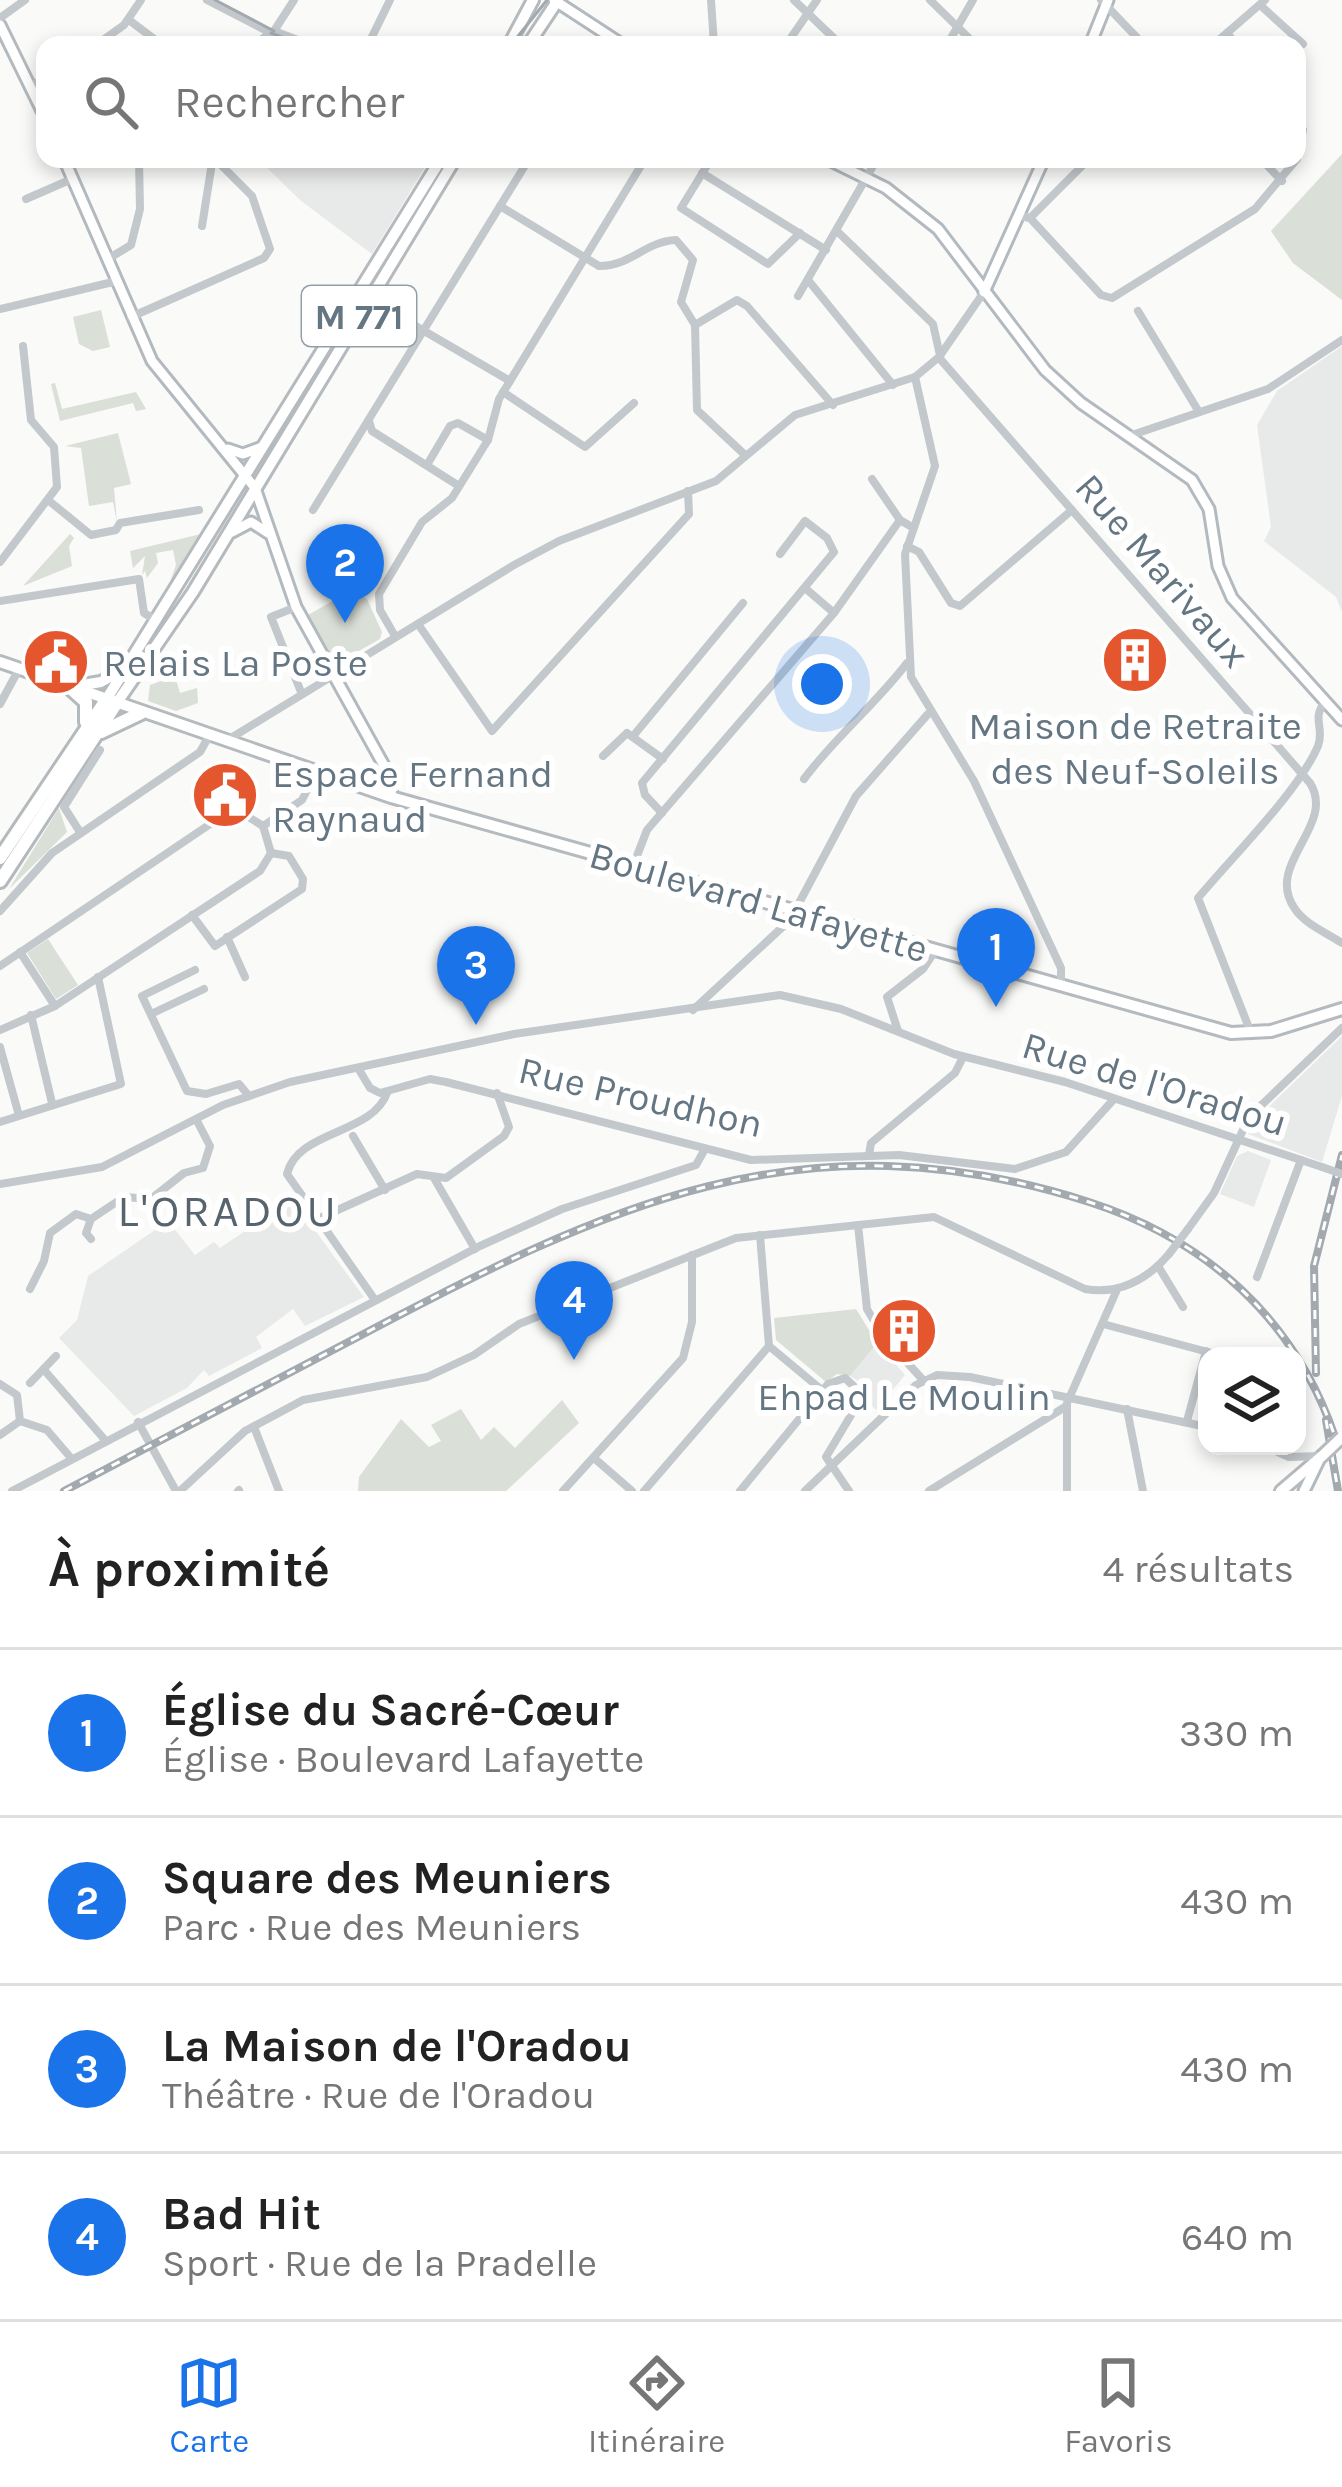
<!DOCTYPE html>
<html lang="fr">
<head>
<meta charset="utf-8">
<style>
	:root { --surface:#fff; --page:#f2f2f2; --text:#222; --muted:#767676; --line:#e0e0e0; --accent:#1a73e8 }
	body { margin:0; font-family:Karla,sans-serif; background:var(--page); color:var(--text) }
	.controls { position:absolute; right:36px; bottom:36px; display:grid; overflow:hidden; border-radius:24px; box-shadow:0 6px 18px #0003 }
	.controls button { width:108px; height:108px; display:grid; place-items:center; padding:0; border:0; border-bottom:3px solid var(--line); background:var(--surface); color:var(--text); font:60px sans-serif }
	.you { position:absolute; left:822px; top:684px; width:42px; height:42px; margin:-30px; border:9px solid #fff; border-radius:50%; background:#1a73e8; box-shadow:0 0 0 18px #1a73e833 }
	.badge { display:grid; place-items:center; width:78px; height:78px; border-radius:50%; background:var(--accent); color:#fff; font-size:39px; font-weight:700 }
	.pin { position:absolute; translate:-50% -99px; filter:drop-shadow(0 3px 6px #0008) }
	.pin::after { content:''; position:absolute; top:63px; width:42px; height:36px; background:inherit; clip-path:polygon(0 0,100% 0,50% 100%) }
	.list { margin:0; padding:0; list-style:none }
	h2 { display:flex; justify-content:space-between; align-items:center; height:156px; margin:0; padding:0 48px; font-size:51px }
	h2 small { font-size:39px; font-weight:400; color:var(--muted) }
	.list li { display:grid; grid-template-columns:78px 1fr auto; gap:36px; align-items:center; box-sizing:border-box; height:168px; padding:0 48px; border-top:3px solid var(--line) }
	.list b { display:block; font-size:45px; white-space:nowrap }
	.list p { margin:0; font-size:39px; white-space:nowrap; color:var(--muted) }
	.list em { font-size:39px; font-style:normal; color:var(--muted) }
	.icon { flex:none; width:66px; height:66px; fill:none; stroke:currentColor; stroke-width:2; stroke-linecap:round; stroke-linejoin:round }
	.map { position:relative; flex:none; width:1342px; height:1491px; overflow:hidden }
	.search { position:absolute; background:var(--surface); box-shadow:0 6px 18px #0003; left:36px; right:36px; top:36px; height:132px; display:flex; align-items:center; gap:30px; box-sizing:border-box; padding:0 42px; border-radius:24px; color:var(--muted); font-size:45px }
	.sheet { height:828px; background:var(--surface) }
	nav { display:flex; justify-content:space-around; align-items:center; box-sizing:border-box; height:168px; border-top:3px solid var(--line); background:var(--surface); font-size:33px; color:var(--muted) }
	nav a { display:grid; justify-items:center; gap:6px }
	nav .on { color:var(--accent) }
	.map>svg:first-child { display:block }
	.built { fill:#e8e9e9 }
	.green { fill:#dadfd7 }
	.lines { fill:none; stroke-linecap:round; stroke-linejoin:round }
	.secondary-casing { stroke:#b3babf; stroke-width:15 }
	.primary-casing { stroke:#b5babe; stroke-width:16 }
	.highway-casing { stroke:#b4b9bd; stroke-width:18 }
	.street { stroke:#c3c8cc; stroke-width:8 }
	.secondary { stroke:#fff; stroke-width:9 }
	.primary { stroke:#fff; stroke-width:10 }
	.highway { stroke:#fff; stroke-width:12 }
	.tram { stroke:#a2aab0; stroke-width:3 }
	.rail-casing { stroke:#a2aab0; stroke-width:8 }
	.rail { stroke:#fff; stroke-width:3; stroke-dasharray:9; stroke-linecap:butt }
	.primary-bridge-casing { stroke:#b5babe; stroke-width:16; stroke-linecap:butt }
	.street-bridge { stroke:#c3c8cc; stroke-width:8 }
	.primary-bridge { stroke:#fff; stroke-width:10 }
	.labels { text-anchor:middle; stroke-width:12; stroke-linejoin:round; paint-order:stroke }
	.shield { fill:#fff; stroke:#939fa8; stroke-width:3 }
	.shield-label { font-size:36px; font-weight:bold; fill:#657683 }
	.street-label { font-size:39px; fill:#657683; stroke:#fff }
	.poi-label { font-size:39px; fill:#657683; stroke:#fff; text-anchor:start }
	.quarter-label { font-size:45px; letter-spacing:3px; fill:#57646e; stroke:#fff }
</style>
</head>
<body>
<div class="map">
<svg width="1342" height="1491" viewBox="0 0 1342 1491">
	<rect width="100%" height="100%" fill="#fafaf8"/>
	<g class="built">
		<path d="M258,159h172l-58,95 -72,-54z"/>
		<path d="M1342,346v266l-6,-15 -72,-56 7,-14 -14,-102 20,-34z"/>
		<path d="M1342,1036v60l-20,66 -74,-28 5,-12z"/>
		<path d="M1248,1151l23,9 -17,47 -34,-13 17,-38z"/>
		<path d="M292,1199l72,98 -59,29 -12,-17 -37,28 6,11 -53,28 -5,-6 -17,18 -53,28 -75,-78 18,-18 11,-44 80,-55 27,34 19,-13 6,6z"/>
		<path d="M877,1343l28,32 -29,35 -10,-10 -3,-16 -13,-8z"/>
	</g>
	<g class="green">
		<path d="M1342,154v146l-49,-37 -22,-32z"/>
		<path d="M101,310l9,37 -17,4 -14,-7 -6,-27z"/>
		<path d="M55,383l7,26 74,-17 10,17 -10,2 -3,-8 -73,18 -9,-37z"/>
		<path d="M118,433l13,51 -17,4 3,34 -4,-20 -24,4 -8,-58 -16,-2z"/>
		<path d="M70,534l4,4 -5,8 3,20 -49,20z"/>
		<path d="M201,534l-31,48 6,-17 -3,-15 -17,3 2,10 -11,15 -2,-7 -3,4 3,-19 -12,12 -3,-17z"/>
		<path d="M352,590l15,9 15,33 -2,7 -37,21 -13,-4 -22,-41z"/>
		<path d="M175,676l5,17 17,-5 1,15 -22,8 -28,-10 2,-16z"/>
		<path d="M59,808l8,24 -58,57z"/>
		<path d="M48,939l30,46 -22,14 -29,-46z"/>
		<path d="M856,1309l21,34 -27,33 -13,-2 -11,8 -50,-42 -2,-22z"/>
		<path d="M562,1400l17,23 -73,68h-148l1,-14 42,-58 28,28 12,-6 -10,-16 30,-16 20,31 13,-13 21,21z"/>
	</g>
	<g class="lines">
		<defs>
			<g id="secondary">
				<path d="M554,0l69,45"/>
				<path d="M0,25l45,92"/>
				<path d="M1090,45l18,-45"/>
				<path d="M64,159l88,202 103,127 41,119 96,173 -1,17"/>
				<path d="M827,159l59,29 52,41 107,141 36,33 111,77 17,29 9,57 14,32 110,122"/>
				<path d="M984,292l60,-133"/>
				<path d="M228,449l15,5 19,-7"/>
				<path d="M232,532l19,-10 17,11"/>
				<path d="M1304,1491l15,-31"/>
			</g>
			<g id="primary">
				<path d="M509,45l24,-45"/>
				<path d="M528,45l30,-45"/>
				<path d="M0,662l391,135 840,236 40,-2 71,-22"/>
				<path d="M77,686l24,-4 25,-14"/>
				<path d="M106,700l335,-541"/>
				<path d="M116,704l77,-112 262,-433"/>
				<path d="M1281,1491l41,-35"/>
			</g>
			<g id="highway">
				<path d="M68,686l18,16v20"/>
				<path d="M101,732l40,-19"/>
				<path d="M0,858l106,-158"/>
				<path d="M0,881l116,-177"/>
			</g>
		</defs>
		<use href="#secondary" class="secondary-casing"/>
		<use href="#primary" class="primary-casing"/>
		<use href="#highway" class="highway-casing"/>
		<g class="street">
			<path d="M207,0l64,33"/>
			<path d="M711,0l3,45"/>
			<path d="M794,0l47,45"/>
			<path d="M930,0l46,45"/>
			<path d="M1101,0l43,45"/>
			<path d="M1260,5l43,39"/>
			<path d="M0,18l25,-18"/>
			<path d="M129,20l33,25"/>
			<path d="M274,31l37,14"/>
			<path d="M1227,33l10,12"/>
			<path d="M96,45l28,-20 17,-25"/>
			<path d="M253,45l21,-14 20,-31"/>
			<path d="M368,45l22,-45"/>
			<path d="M786,45l31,-45"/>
			<path d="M947,45l26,-45"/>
			<path d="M1213,45l52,-45"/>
			<path d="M31,86l14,-8"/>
			<path d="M1297,157l6,-27"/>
			<path d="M711,159l-30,49 87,56 32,-31"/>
			<path d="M1261,159l21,22"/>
			<path d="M702,173l124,77"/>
			<path d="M26,199l46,-20"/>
			<path d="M500,206l99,60c30,1 47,-25 77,-26l17,20 -12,42 14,23"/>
			<path d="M1020,216l10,2 59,-59"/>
			<path d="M1030,218l71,77 11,3 143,-89 42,-50"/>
			<path d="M202,226l10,-63"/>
			<path d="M837,231l96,93 8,36 369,423c27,43 -47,81 -15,126 10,15 32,24 47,34"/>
			<path d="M108,259l23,-14 9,-36 -1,-49"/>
			<path d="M808,280l85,105"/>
			<path d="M798,296l79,-137"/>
			<path d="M383,307l127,74"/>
			<path d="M0,309l117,-28"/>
			<path d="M1138,311l61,101"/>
			<path d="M131,317l133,-59 6,-9 -18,-53 -34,-34 -79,1"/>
			<path d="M695,325l42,-25 10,6 86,99"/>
			<path d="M695,325l2,85 48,45"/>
			<path d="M915,377l20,89 -30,88 6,123 63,104 87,187v18"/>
			<path d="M503,392l82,55 49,-44"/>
			<path d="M369,421l3,10 87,55"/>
			<path d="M1129,436l139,-47 74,-49"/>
			<path d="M427,465l23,-39 8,-3 30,17"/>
			<path d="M872,479l28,41 12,7"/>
			<path d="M48,500l43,35 25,-5 4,-7 79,-13"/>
			<path d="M313,510l216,-351"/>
			<path d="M907,546l12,6 32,51 9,3 112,-96"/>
			<path d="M0,562l57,-75 -3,-40 -23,-27 -8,-74"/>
			<path d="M805,588l29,25"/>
			<path d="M0,601l139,-22 5,34 13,8"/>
			<path d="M296,607l-25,10 30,75"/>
			<path d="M418,624l74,107 197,-217 -1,-23"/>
			<path d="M395,636l-15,-26 -1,-16 43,-72 30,-24 36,-58 11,-41 146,-240"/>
			<path d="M0,704l19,-35"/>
			<path d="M634,735l109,-132"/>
			<path d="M226,741l288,-176 45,-24 157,-60 79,-66 120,-38 24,-20 45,-65"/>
			<path d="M603,756l24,-23 36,26"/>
			<path d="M804,779c32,-43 71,-74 103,-116"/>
			<path d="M662,813l-17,-18 -3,-12 192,-231 -7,-14 -22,-17 -25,33"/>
			<path d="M263,826l39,-26 14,-27"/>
			<path d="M80,832l-16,-25 36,-57"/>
			<path d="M633,866l14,-36 187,-217 66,-93"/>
			<path d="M0,911l52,-58 148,-101 9,-16"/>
			<path d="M192,915l23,31 87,-57 1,-10 -14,-23 -18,-3"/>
			<path d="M227,937l18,40"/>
			<path d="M20,952l35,54"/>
			<path d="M0,966l222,-150 20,-3 21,13"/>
			<path d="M195,970l-53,26 45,95 19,3 33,-10 10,12"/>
			<path d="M693,1010l97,-90 66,-124 72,-82"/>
			<path d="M151,1014l53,-25"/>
			<path d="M31,1015l21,88"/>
			<path d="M0,1030l55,-24 205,-135 11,-18 -8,-27"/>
			<path d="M898,1031l-11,-34 36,-28 12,-18"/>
			<path d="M1251,1033l-53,-135c33,-40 101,-107 120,-152 7,-18 -7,-27 7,-44"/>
			<path d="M0,1047l18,65"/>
			<path d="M358,1068l12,20 10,5 50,-14 16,3 305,78 148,-5 116,14 51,-17 48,-53"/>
			<path d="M0,1122l121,-38 -23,-107"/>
			<path d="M353,1136l32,54"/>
			<path d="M869,1155l2,-12 84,-70 8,-16"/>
			<path d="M434,1178l41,71"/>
			<path d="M0,1184l102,-17 121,-62 67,-23 224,-48 266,-39 61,14 113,45 111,28 257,85"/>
			<path d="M320,1218l97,-44 29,4 58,-42 5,-9 -12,-34"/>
			<path d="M858,1225l9,84 16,27 40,44"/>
			<path d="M1188,1229l26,-36 35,-76 93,-89"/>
			<path d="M760,1235l9,111"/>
			<path d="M91,1239l-5,-6 5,-14"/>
			<path d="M1158,1266l25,41"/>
			<path d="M1257,1277l44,-117"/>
			<path d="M30,1289l14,-28 6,-28 26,-19 15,5 33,-22 27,2 33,-26 19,-5 7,-22 -14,-27"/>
			<path d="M375,1300l-88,-126c10,-44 85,-39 100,-81"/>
			<path d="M1103,1324l120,32"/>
			<path d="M769,1346l54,45"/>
			<path d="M45,1371l60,69"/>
			<path d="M30,1383l26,-27"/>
			<path d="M0,1384l17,11 3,26 27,9 24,28"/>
			<path d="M1127,1409l16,82"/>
			<path d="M1187,1421l19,-70"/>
			<path d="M138,1422l38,69"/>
			<path d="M254,1427l25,64"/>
			<path d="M0,1435l20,-14"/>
			<path d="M1264,1446l25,11 31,-1"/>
			<path d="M594,1458l38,33"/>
			<path d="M12,1491l468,-245 82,-37 134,-44 9,-16"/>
			<path d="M180,1491l65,-60 58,-31 124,-23 47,-22 45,-31 217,-86 198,-21 151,72c33,6 62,-9 84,-35"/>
			<path d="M238,1491l1,-1"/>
			<path d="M563,1491l120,-133 9,-36v-67"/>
			<path d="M644,1491l125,-145"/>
			<path d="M740,1491l88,-107 17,-6 18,17 -37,62 23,34"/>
			<path d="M805,1491l111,-106 21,-10 33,2 237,50"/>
			<path d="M929,1491l136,-84"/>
			<path d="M1067,1491v-88l49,-111"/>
		</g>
		<use href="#secondary" class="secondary"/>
		<use href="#primary" class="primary"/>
		<use href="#highway" class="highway"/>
		<g class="tram">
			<path d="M215,0l59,31"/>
			<path d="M271,33l31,12"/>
			<path d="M511,45l36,-45"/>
		</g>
		<defs>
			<g id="rail">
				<path d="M1316,1373l-2,-107 28,-111"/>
				<path d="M1326,1420l12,71"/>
				<path d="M64,1491c96,-51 193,-101 290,-152 249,-132 448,-229 735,-137 118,38 206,117 246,235"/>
			</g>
		</defs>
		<use href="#rail" class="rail-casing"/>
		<use href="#rail" class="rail"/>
		<defs>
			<path id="primary-bridge" d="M1322,1456l20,-19"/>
		</defs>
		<use href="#primary-bridge" class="primary-bridge-casing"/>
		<g class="street-bridge">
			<path d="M1322,1167l20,7"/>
			<path d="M1169,1254l19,-25"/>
		</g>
		<use href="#primary-bridge" class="primary-bridge"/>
	</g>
	<defs>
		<symbol id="building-disc" viewBox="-11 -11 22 22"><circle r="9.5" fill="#e4572e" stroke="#fff"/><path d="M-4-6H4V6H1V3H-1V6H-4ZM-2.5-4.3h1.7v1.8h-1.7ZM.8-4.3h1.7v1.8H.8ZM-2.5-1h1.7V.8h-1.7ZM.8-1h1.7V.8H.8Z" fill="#fff"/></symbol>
		<symbol id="civic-disc" viewBox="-11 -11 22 22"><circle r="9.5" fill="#e4572e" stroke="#fff"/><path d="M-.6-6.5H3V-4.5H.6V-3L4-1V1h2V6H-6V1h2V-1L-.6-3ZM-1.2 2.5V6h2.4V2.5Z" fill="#fff"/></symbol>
	</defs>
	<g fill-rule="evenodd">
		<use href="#building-disc" x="1097" y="622" width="76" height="76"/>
		<use href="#civic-disc" x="18" y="624" width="76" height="76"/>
		<use href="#civic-disc" x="187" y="757" width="76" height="76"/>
		<use href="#building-disc" x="866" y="1293" width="76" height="76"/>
	</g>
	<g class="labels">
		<rect class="shield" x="302" y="286" width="114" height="60" rx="9"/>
		<g class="shield-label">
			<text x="359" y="329">M 771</text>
		</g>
		<g class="street-label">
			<text transform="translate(1163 570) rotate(49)" y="14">Rue Marivaux</text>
			<text transform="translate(759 901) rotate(16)" y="14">Boulevard Lafayette</text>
			<text transform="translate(1155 1083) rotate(17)" y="14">Rue de l'Oradou</text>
			<text transform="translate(641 1096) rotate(13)" y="14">Rue Proudhon</text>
		</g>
		<g class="poi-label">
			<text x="103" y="676">Relais La Poste</text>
			<text x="1135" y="739" text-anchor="middle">Maison de Retraite<tspan x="1135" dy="45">des Neuf-Soleils</tspan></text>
			<text x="272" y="787">Espace Fernand<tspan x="272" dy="45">Raynaud</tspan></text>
			<text x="904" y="1410" text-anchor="middle">Ehpad Le Moulin</text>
		</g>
		<g class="quarter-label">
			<text x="228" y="1226">L'ORADOU</text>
		</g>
	</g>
</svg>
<div class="controls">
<button><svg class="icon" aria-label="layers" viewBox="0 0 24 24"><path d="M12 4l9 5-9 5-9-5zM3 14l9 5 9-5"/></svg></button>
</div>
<div class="you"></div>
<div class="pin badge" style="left:996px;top:1007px">1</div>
<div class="pin badge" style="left:345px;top:623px">2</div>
<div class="pin badge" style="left:476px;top:1025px">3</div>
<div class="pin badge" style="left:574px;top:1360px">4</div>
<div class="search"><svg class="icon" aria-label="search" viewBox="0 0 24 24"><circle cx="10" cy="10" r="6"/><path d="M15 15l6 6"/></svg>Rechercher</div>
</div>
<section class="sheet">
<h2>À proximité<small>4 résultats</small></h2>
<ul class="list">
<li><span class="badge">1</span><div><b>Église du Sacré-Cœur</b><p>Église · Boulevard Lafayette</p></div><em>330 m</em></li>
<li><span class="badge">2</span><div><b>Square des Meuniers</b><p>Parc · Rue des Meuniers</p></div><em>430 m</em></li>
<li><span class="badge">3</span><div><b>La Maison de l'Oradou</b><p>Théâtre · Rue de l'Oradou</p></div><em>430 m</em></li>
<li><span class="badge">4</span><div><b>Bad Hit</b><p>Sport · Rue de la Pradelle</p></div><em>640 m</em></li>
</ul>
</section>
<nav>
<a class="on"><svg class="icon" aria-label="map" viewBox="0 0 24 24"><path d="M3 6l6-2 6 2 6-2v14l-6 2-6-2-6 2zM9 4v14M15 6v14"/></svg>Carte</a>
<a><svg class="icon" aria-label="directions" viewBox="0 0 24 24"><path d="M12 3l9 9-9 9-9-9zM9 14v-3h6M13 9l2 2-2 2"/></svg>Itinéraire</a>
<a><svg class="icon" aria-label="saved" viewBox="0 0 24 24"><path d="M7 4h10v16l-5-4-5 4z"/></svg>Favoris</a>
</nav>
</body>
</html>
